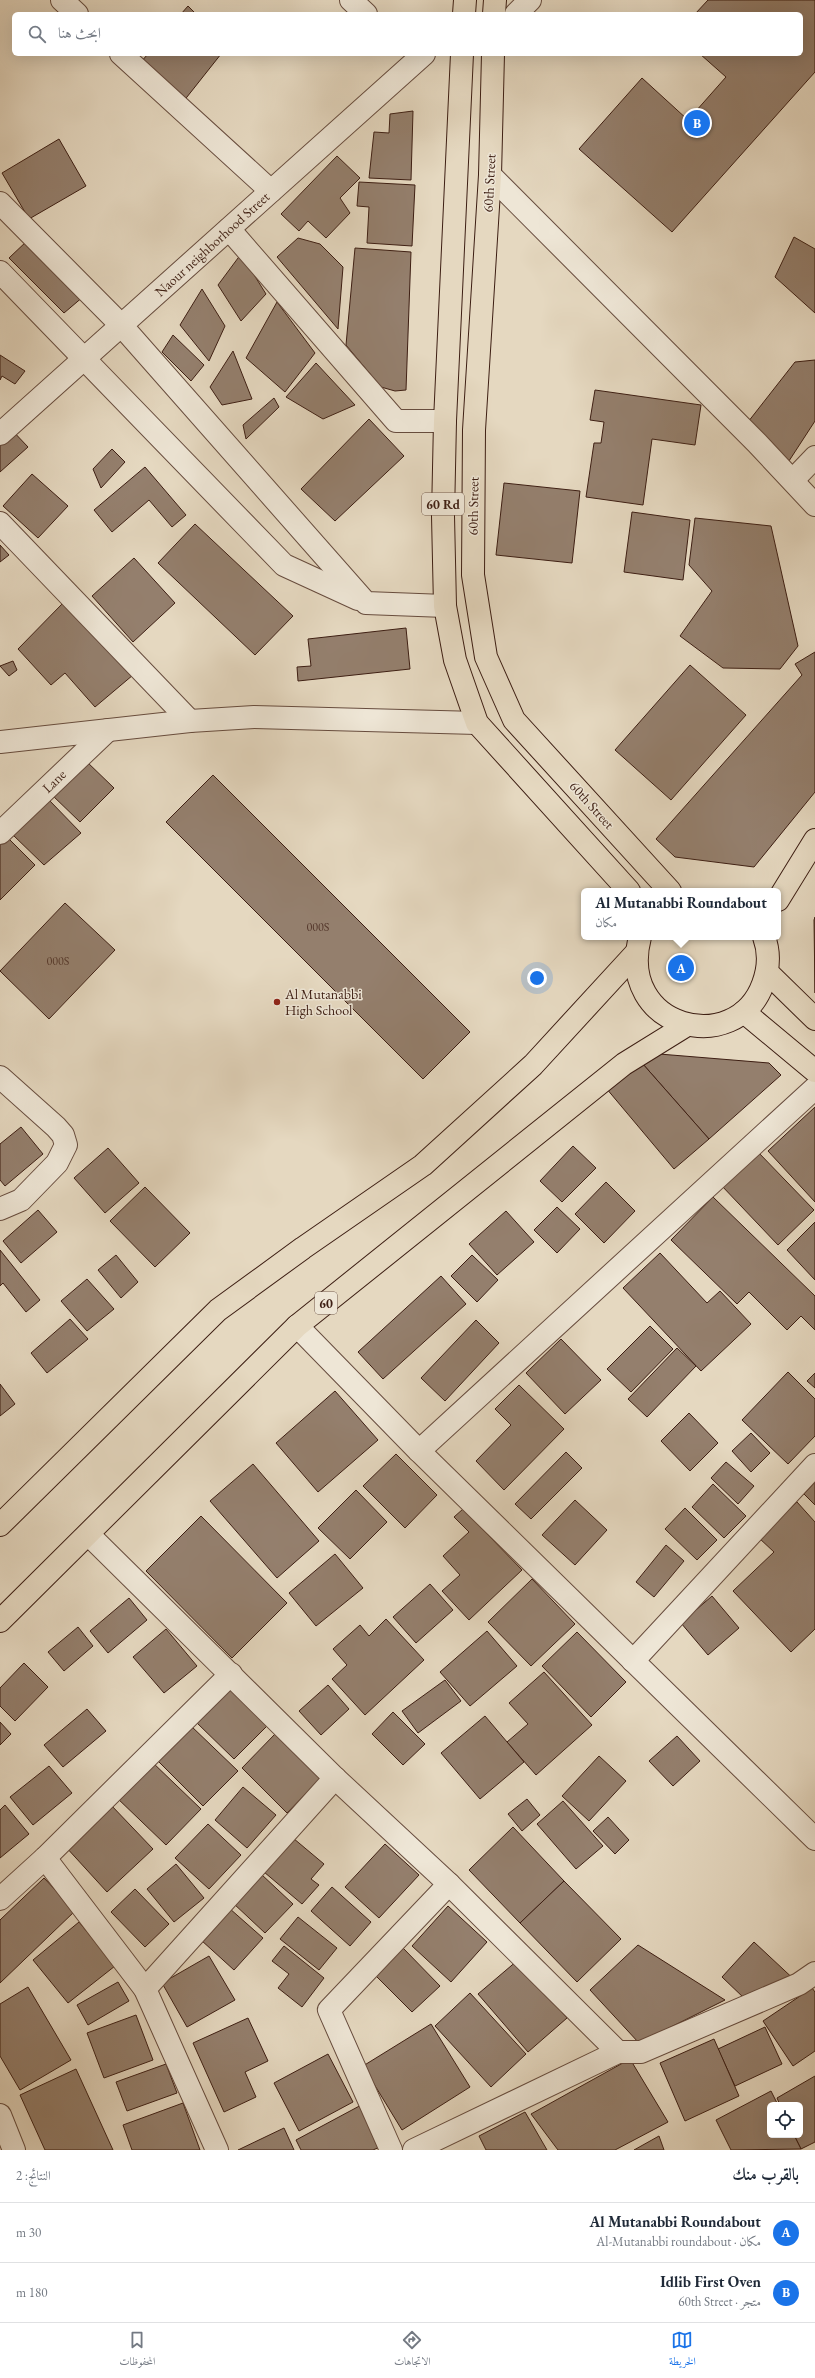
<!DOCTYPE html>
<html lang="ar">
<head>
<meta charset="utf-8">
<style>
	:root { --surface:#fff; --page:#f2f2f3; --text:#1f2937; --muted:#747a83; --line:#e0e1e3; --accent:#1a73e8 }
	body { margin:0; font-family:"EB Garamond",Amiri,serif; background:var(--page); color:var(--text); direction:rtl }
	.controls { position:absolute; right:12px; bottom:12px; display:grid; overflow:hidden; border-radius:6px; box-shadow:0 4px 16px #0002 }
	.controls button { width:36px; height:36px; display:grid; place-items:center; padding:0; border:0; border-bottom:1px solid var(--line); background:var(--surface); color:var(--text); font:20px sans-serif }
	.you { position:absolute; left:537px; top:978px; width:14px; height:14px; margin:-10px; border:3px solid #fff; border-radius:50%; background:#1a73e8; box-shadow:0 0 0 6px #1a73e833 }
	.badge { display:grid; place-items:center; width:26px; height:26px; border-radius:50%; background:var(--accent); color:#fff; font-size:13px; font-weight:700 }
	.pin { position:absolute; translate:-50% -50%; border:2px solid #fff; box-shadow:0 1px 4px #0006 }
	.popup { position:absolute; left:581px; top:888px; width:200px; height:52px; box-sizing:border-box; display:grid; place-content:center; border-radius:6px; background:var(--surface); filter:drop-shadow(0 1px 3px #0005); font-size:13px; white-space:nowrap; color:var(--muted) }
	.popup b { font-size:15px; color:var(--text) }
	.popup::after { content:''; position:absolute; left:50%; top:100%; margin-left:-8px; border:8px solid transparent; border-top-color:var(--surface) }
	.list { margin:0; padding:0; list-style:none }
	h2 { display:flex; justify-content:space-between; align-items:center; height:52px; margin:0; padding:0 16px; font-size:17px }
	h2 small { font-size:13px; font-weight:400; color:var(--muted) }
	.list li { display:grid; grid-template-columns:26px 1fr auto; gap:12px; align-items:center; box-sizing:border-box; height:60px; padding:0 16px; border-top:1px solid var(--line) }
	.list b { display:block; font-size:15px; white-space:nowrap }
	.list p { margin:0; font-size:13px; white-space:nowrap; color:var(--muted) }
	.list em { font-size:13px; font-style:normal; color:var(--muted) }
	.icon { flex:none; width:22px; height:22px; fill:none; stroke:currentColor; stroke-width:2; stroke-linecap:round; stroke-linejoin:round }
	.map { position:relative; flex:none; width:815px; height:2150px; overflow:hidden; direction:ltr }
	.search { position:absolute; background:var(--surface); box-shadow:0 4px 16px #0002; left:12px; right:12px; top:12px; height:44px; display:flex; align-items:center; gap:10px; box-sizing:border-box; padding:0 14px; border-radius:6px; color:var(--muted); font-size:15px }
	.sheet { height:172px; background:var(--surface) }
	nav { display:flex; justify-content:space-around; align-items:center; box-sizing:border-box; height:56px; border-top:1px solid var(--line); background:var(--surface); font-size:11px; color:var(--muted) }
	nav a { display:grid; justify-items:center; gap:2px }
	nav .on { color:var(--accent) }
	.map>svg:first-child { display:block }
	.building { fill:#947f6d; stroke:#3d1e13 }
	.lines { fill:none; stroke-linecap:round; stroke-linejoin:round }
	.minor-casing { stroke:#674c3e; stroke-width:24 }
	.tertiary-casing { stroke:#674c3e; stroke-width:24 }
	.primary-casing { stroke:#3d1e13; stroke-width:24 }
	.minor { stroke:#eee6d6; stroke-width:22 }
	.tertiary { stroke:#eee6d6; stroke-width:22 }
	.primary { stroke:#e5d8c0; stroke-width:22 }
	.poi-dot { fill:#8f2418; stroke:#eee6d6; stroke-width:1.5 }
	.labels { text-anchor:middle; stroke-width:3; stroke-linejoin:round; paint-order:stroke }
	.number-label { font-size:12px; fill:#53362a }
	.shield { fill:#eee6d6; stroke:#725a4e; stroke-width:1 }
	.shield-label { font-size:13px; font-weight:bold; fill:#3d1e13 }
	.street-label { font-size:14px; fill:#3d1e13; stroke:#eee6d6 }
	.poi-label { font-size:14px; fill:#3d1e13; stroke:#eee6d6; text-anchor:start }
</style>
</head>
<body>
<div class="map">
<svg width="815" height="2150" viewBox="0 0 815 2150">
	<rect width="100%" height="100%" fill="#e5d8c0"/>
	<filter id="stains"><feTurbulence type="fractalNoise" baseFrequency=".005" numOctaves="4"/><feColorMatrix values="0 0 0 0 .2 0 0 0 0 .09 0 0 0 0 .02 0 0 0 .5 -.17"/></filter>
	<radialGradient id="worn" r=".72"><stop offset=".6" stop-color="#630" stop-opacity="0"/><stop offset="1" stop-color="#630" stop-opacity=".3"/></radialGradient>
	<g class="building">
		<path d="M708,0h107v72l-143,160 -93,-83 63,-71 46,42 38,-43 -26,-23h101v-40h-106z"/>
		<path d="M188,6l8,8h-15z"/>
		<path d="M148,54h73l-38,48 -44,-38z"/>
		<path d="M413,111l-2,69 -42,-2 5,-46 15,1 1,-19z"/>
		<path d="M59,139l27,47 -57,33 -27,-46z"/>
		<path d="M337,156l23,22 -20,20 10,15 -24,25 -18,-17 -9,10 -18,-17z"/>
		<path d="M359,182l56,3 -3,61 -45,-3 2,-36 -12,-1z"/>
		<path d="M794,237l21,12v64l-40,-36z"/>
		<path d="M298,238l22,6 23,23 -5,62 -61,-72z"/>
		<path d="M28,240l56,56 -20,17 -55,-55z"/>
		<path d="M355,248l56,4 -5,138 -11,1 -14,-4 -35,-42z"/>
		<path d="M241,254l25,40 -25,27 -23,-36z"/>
		<path d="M202,289l23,37 -16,35 -29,-36z"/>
		<path d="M277,302l38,51 -30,39 -39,-34z"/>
		<path d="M173,335l31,30 -13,16 -29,-29z"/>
		<path d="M233,351l19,48 -30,6 -12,-18z"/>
		<path d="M0,355l25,16 -10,13 -13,-8 -2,4z"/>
		<path d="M815,360v61l-28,43 -39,-42 47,-60z"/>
		<path d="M316,363l39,42 -32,14 -37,-22z"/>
		<path d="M595,390l106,15 -6,40 -43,-6 -9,66 -57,-8 8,-54h7l3,-21 -14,-2z"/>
		<path d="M274,398l5,9 -33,32 -3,-14z"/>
		<path d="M369,419l35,37 -69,65 -34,-32z"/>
		<path d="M9,427l19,20 -28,25v-37z"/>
		<path d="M112,449l13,13 -24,26 -8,-19z"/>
		<path d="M145,467l41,48 -14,12 -23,-27 -37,32 -18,-22z"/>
		<path d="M32,474l36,32 -30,32 -35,-32z"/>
		<path d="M504,483l76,8 -8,72 -76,-8z"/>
		<path d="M632,512l58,8 -7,60 -59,-8z"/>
		<path d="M695,518l76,8 27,120 -18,23 -57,-1 -43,-32 32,-45 -23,-26z"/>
		<path d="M195,524l98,92 -38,39 -97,-92z"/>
		<path d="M0,545l9,10 -9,7z"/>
		<path d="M134,558l41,45 -42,39 -41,-46z"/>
		<path d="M63,603l70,72 -38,32 -30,-34 -14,12 -33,-36z"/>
		<path d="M406,628l4,41 -112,12 -1,-14 14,-1 -3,-27z"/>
		<path d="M815,652v140l-61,75 -79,-10 -19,-18 146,-164 -7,-11z"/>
		<path d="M13,661l4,9 -8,6 -9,-10z"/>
		<path d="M690,665l56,50 -75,85 -56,-50z"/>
		<path d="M85,760l29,28 -34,34 -29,-28z"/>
		<path d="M213,775l257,257 -47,47 -257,-257z"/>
		<path d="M49,800l32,33 -37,32 -32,-31z"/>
		<path d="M5,835l30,30 -35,35v-60z"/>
		<path d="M65,903l50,47 -66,69 -49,-48z"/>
		<path d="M815,917v76l-1,-73z"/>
		<path d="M647,1053l122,10 12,12 -72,64 -67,-76z"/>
		<path d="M642,1063l67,76 -35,30 -68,-81z"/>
		<path d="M815,1107v95l-47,-51z"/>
		<path d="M21,1127l22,27 -38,32 -5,-6v-36z"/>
		<path d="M573,1146l23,22 -34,34 -22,-21z"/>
		<path d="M108,1148l31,35 -34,30 -31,-35z"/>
		<path d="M757,1151l57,59 -36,35 -57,-60z"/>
		<path d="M606,1182l29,29 -31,32 -29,-29z"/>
		<path d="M145,1187l45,46 -35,34 -45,-46z"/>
		<path d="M713,1197l102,99v34l-14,-14 -14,14 -38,-38 -12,12 -66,-64z"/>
		<path d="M557,1207l23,22 -23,24 -23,-23z"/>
		<path d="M38,1210l19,22 -36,31 -18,-22z"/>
		<path d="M506,1211l28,31 -37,33 -28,-31z"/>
		<path d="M815,1222v58l-28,-30z"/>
		<path d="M0,1250l40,50 -14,12 -23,-29 -3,3z"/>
		<path d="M660,1253l47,50 13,-12 31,33 -50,47 -78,-83z"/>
		<path d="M116,1255l22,27 -17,16 -23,-28z"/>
		<path d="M472,1255l26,25 -21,22 -26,-26z"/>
		<path d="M441,1276l25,28 -83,75 -25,-27z"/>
		<path d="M87,1279l27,30 -27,22 -26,-30z"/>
		<path d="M70,1319l18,20 -41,34 -16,-20z"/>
		<path d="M476,1320l23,23 -54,58 -24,-23z"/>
		<path d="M650,1326l23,23 -42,43 -24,-23z"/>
		<path d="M561,1339l40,41 -36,34 -39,-41z"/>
		<path d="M677,1348l19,18 -49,51 -19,-18z"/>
		<path d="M788,1372l27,27v37l-27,28 -46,-44z"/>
		<path d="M815,1373v15l-8,-7z"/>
		<path d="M0,1384l15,20 -15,12z"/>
		<path d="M519,1385l45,44 -60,61 -28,-29 35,-36 -16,-16z"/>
		<path d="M335,1391l43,49 -60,52 -42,-49z"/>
		<path d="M689,1413l29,30 -28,28 -29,-30z"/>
		<path d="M751,1433l19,20 -19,19 -19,-21z"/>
		<path d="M566,1452l16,16 -51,51 -16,-15z"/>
		<path d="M396,1454l41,41 -32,33 -42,-42z"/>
		<path d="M726,1462l28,24 -16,18 -27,-26z"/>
		<path d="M253,1464l66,77 -42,37 -67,-77z"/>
		<path d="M815,1482v23l-11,-11z"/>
		<path d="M713,1484l33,32 -22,22 -32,-31z"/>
		<path d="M356,1490l31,32 -37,37 -32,-31z"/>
		<path d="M575,1500l32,30 -32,35 -33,-30z"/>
		<path d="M797,1502l18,20v107l-24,23 -58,-61 41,-39 -15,-14z"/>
		<path d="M685,1508l32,32 -20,20 -32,-31z"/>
		<path d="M463,1509l59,61 -53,50 -27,-29 18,-16 -17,-19 26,-24 -15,-15z"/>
		<path d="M201,1516l86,87 -55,55 -86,-87z"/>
		<path d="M666,1545l18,16 -30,36 -18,-15z"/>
		<path d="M335,1554l28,34 -47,38 -27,-33z"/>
		<path d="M532,1579l43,45 -44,42 -43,-44z"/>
		<path d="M430,1584l23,26 -37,33 -23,-26z"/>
		<path d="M712,1596l27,32 -31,27 -27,-32z"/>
		<path d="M129,1598l18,22 -39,33 -18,-22z"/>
		<path d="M386,1619l38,41 -59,55 -33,-36 15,-14 -14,-16 27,-24 9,11z"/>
		<path d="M78,1627l15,19 -29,25 -16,-19z"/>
		<path d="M166,1629l31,37 -33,27 -31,-36z"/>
		<path d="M487,1631l30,35 -47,40 -30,-34z"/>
		<path d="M577,1632l49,50 -35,35 -49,-51z"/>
		<path d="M24,1663l24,24 -33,34 -15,-15v-18z"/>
		<path d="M544,1672l48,53 -56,50 -29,-33 21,-18 -19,-21z"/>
		<path d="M445,1680l16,21 -43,32 -16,-22z"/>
		<path d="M328,1685l21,24 -28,26 -22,-24z"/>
		<path d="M231,1686l38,38 -35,35 -38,-37z"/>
		<path d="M87,1709l19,22 -43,36 -19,-22z"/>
		<path d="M393,1712l32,32 -22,21 -31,-31z"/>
		<path d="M485,1716l39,46 -44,37 -39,-46z"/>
		<path d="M0,1722l11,12 -11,11z"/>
		<path d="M190,1725l48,46 -35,35 -47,-47z"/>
		<path d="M276,1733l46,44 -35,36 -45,-45z"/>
		<path d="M677,1736l23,25 -27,25 -24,-25z"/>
		<path d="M599,1756l27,25 -37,40 -27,-25z"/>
		<path d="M150,1760l51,49 -35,36 -51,-49z"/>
		<path d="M49,1766l23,27 -39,32 -23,-28z"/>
		<path d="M243,1787l33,28 -29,33 -32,-28z"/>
		<path d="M527,1799l13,16 -18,16 -14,-17z"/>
		<path d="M563,1801l40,45 -27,23 -39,-45z"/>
		<path d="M110,1804l43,45 -46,43 -42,-46z"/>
		<path d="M5,1805l24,29 -29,24v-48z"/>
		<path d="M608,1817l21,23 -14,14 -22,-23z"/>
		<path d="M208,1824l33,31 -32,34 -34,-31z"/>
		<path d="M513,1827l51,54 -44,42 -51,-53z"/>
		<path d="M293,1838l31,26 -13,15 8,6 -17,19 -38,-32z"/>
		<path d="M385,1844l34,31 -40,43 -34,-31z"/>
		<path d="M176,1864l28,34 -30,24 -27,-33z"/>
		<path d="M261,1874l32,30 -28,29 -32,-30z"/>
		<path d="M44,1878l31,33 -75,72v-63z"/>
		<path d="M564,1881l57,58 -44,43 -57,-59z"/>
		<path d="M332,1887l39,35 -21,24 -39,-35z"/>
		<path d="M135,1889l34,35 -24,23 -34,-35z"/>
		<path d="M448,1906l39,36 -36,40 -39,-36z"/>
		<path d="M229,1908l34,30 -29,32 -33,-30z"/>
		<path d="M298,1917l39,31 -18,22 -39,-31z"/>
		<path d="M79,1922l36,44 -47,37 -35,-43z"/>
		<path d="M754,1942l45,42 -54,15 -23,-22z"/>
		<path d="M638,1945l87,55 -86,43 -49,-53z"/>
		<path d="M284,1946l40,32 -22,29 -24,-19 11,-14 -17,-13z"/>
		<path d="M403,1948l37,38 -28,26 -37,-37z"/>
		<path d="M209,1956l26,44 -48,27 -25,-44z"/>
		<path d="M518,1960l49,58 -39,34 -50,-58z"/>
		<path d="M118,1982l11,19 -41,24 -11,-20z"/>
		<path d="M28,1987l43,73 -51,30 -20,-34v-52z"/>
		<path d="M812,1988l3,4v59l-22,15 -30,-45z"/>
		<path d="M470,1993l56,61 -35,33 -56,-61z"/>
		<path d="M136,2015l17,45 -49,18 -17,-45z"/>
		<path d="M248,2018l20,43 -23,11 11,25 -32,15 -31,-69z"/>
		<path d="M431,2024l39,63 -68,43 -39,-64z"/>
		<path d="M765,2027l17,37 -47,22 -17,-37z"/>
		<path d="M714,2039l25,57 -54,25 -25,-58z"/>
		<path d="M328,2054l25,48 -54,29 -25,-48z"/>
		<path d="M630,2059l38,63 -53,28h-57l-27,-36z"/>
		<path d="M166,2064l11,29 -50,18 -11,-29z"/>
		<path d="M76,2069l37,81h-68l-25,-55z"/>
		<path d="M815,2076v66l-14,7 -7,-14h6v-30h-20l-3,-7z"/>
		<path d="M771,2091l7,14h-8v30h24l7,14 -70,1 -15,-30z"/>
		<path d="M183,2103l17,47h-68l-9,-25z"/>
		<path d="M365,2103l17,43 -9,4h-72l-5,-10z"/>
		<path d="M525,2112l22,38h-61l-7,-14z"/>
		<path d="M284,2128l10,22h-56z"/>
		<path d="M659,2136l5,14h-30z"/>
	</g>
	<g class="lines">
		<defs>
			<g id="minor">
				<path d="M62,0l15,14"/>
				<path d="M351,0l15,14"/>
				<path d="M516,14l14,-14"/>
				<path d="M121,54l150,137"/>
				<path d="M490,175l267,268 58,62"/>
				<path d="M0,203l121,122 245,278 79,3"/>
				<path d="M229,229l167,192h49"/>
				<path d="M0,272l284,293 74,34"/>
				<path d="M0,434l424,-380"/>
				<path d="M793,480l22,-23"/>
				<path d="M0,523l190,198"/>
				<path d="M0,742l190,-21 64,-4 223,6"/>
				<path d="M0,833l108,-103"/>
				<path d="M0,1077l56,50 7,8 3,10 -9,18 -36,37 -21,9"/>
				<path d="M297,1326l122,125 396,388"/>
				<path d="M419,1451l396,-363"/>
				<path d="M89,1535l246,243 114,106 169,168"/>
				<path d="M633,1661l182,-196"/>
				<path d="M45,1858l100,131 72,161"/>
				<path d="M0,1899l45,-41 186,-184"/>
				<path d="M145,1989l190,-211"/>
				<path d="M391,2150l-62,-140 120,-126"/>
				<path d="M414,2150l204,-98h23l158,-68 16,-11"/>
			</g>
			<path id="tertiary" d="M0,2115l14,35"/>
			<g id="primary">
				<path d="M464,14l1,-14"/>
				<path d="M494,14l1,-14"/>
				<path d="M462,54l-17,367 -2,95 2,90 10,54 22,63 152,168"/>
				<path d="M493,54l-3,121 -16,255 -1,145 13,82 28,63 156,171"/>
				<path d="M778,900l37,-60"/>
				<path d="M640,937c-24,92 96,121 123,47 6,-16 7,-31 1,-47"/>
				<path d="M767,972l48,47"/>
				<path d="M744,1012l71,59"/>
				<path d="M0,1525l218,-215 85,-62 120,-83 110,-100 102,-111"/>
				<path d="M0,1621l297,-295 327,-262 63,-39"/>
			</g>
		</defs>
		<use href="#minor" class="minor-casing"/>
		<use href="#tertiary" class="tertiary-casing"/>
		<use href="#primary" class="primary-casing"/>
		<use href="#minor" class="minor"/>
		<use href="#tertiary" class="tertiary"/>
		<use href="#primary" class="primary"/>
	</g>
	<circle class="poi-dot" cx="277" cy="1002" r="4"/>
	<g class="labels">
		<g class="number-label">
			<text x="318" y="931">000S</text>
			<text x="58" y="965">000S</text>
		</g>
		<g class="shield">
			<rect x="422" y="493" width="42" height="22" rx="3"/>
			<rect x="315" y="1292" width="22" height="22" rx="3"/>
		</g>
		<g class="shield-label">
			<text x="443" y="509">60 Rd</text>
			<text x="326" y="1308">60</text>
		</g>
		<g class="street-label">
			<text transform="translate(489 183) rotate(-87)" y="5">60th Street</text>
			<text transform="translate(212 244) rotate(-42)" y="5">Naour neighborhood Street</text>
			<text transform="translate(473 506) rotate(-89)" y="5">60th Street</text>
			<text transform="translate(54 781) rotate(-44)" y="5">Lane</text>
			<text transform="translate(592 805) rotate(48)" y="5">60th Street</text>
		</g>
		<g class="poi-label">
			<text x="285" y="999">Al Mutanabbi<tspan x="285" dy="16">High School</tspan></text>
		</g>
	</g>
	<rect width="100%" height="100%" filter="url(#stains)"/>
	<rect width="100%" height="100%" fill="url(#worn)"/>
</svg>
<div class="controls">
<button><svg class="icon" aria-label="locate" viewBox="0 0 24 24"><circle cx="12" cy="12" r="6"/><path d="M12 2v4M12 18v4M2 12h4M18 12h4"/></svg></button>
</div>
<div class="you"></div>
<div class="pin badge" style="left:681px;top:968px">A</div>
<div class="popup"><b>Al Mutanabbi Roundabout</b>مكان</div>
<div class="pin badge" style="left:697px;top:123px">B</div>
<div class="search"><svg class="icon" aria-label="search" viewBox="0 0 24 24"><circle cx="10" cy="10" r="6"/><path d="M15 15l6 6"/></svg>ابحث هنا</div>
</div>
<section class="sheet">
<h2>بالقرب منك<small>النتائج: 2</small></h2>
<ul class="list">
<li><span class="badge">A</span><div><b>Al Mutanabbi Roundabout</b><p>مكان · Al-Mutanabbi roundabout</p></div><em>30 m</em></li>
<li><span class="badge">B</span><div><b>Idlib First Oven</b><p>متجر · 60th Street</p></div><em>180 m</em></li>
</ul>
</section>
<nav>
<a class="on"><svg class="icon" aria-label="map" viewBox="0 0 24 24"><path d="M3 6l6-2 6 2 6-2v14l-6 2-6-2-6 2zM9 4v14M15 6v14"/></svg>الخريطة</a>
<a><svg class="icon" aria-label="directions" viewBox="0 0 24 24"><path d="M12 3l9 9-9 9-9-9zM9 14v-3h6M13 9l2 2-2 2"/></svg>الاتجاهات</a>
<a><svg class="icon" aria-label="saved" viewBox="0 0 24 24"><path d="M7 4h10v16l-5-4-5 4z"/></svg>المحفوظات</a>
</nav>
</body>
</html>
